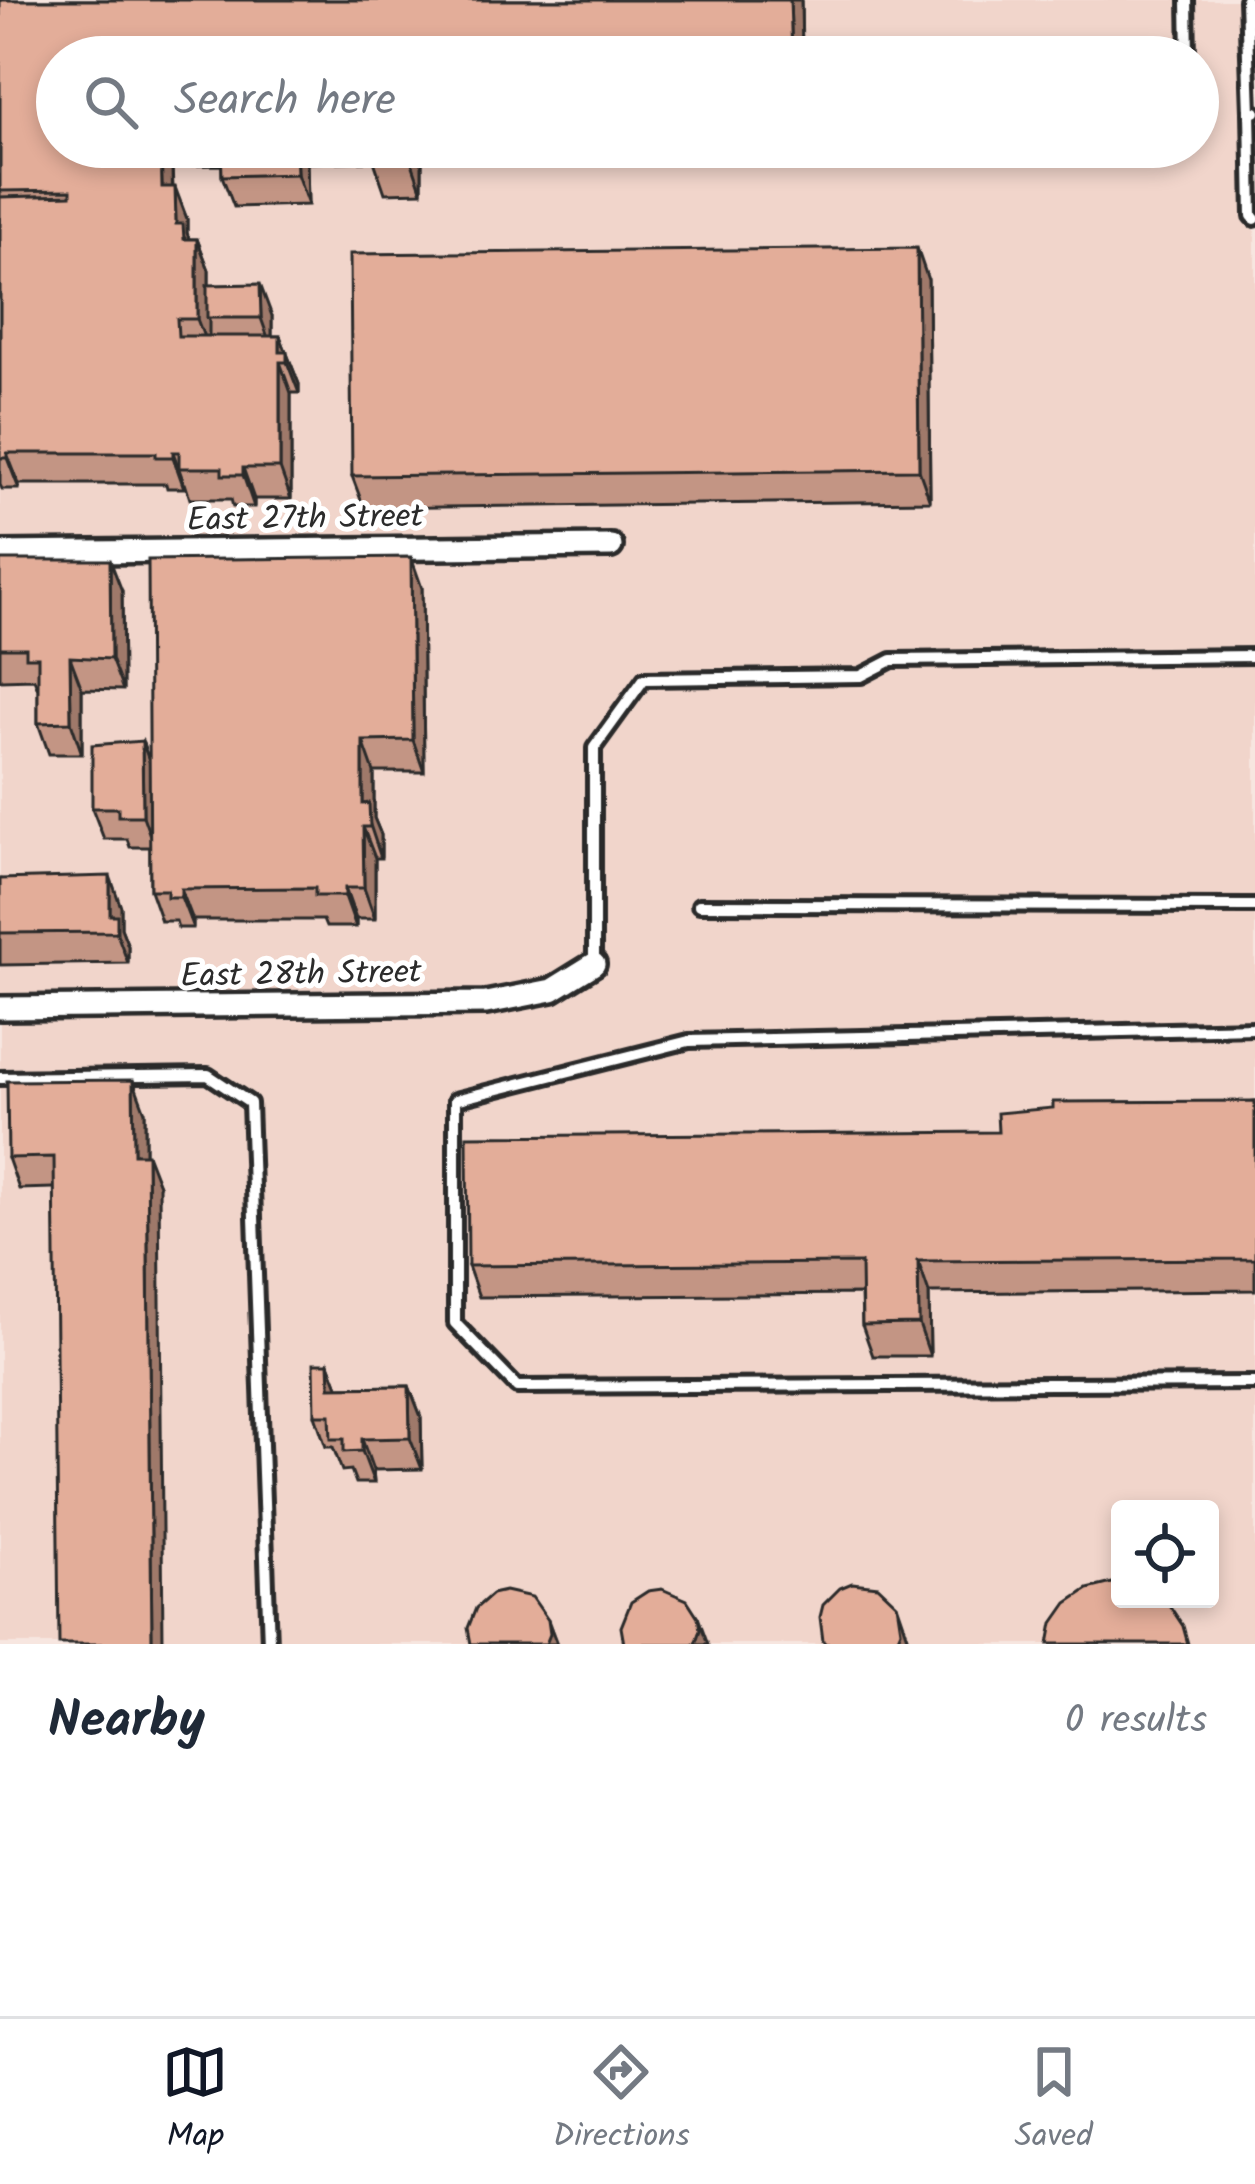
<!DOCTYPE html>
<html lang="en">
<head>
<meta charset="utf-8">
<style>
	:root { --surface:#fff; --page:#f2f2f3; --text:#1f2937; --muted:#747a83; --line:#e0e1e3; --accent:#111827 }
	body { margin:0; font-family:Kalam,sans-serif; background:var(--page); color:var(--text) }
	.controls { position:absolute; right:36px; bottom:36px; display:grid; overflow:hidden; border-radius:12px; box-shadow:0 6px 18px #0003 }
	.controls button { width:108px; height:108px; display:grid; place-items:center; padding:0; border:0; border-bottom:3px solid var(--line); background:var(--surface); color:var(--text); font:60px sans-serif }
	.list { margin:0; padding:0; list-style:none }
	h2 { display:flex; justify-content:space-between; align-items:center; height:156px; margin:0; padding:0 48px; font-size:51px }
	h2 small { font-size:39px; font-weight:400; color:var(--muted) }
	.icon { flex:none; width:66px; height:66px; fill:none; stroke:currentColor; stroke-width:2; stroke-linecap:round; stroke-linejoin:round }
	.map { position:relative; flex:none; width:1255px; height:1644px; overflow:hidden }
	.search { position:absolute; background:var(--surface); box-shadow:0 6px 18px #0003; left:36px; right:36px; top:36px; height:132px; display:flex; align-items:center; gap:30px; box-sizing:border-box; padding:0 42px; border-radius:66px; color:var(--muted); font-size:45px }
	.sheet { height:372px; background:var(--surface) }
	nav { display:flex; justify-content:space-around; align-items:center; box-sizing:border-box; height:168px; border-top:3px solid var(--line); background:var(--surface); font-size:33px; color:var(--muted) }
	nav a { display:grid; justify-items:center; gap:6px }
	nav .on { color:var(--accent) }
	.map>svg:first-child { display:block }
	.built { fill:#f1d5cb; fill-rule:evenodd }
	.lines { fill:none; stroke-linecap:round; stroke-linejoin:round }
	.service-casing { stroke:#2b2b2b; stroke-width:20 }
	.minor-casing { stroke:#2b2b2b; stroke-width:30 }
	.service { stroke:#fff; stroke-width:10 }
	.minor { stroke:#fff; stroke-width:21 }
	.wall { fill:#c39584; stroke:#2b2b2b; stroke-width:3 }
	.shaded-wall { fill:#9f796b; stroke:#2b2b2b; stroke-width:3 }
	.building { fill:#e3ad99; stroke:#2b2b2b; stroke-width:3 }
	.labels { text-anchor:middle; stroke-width:10; stroke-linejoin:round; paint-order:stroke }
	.street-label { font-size:33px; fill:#2b2b2b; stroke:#fff }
</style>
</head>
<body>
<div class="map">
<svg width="1255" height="1644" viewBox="0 0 1255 1644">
	<rect width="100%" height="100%" fill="#f7e6e0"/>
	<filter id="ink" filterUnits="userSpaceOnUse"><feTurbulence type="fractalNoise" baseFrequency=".00833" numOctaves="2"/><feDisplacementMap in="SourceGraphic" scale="24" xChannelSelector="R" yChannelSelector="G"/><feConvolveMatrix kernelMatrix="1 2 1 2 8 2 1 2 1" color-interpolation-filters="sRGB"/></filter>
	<g filter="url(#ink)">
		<path class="built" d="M0,0h1255v1644h-1255zM57,57h1141v90h-1141zM1120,1509h90v90h-90z"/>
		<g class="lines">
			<defs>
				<g id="service">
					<path d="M1187,0l1,57"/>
					<path d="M1246,0l4,112h5"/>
					<path d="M1250,112l2,104 3,3"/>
					<path d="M699,905l556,1"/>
					<path d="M594,964v-216l50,-69 217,-3 31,-16 363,-4"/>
					<path d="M1255,1028l-566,13 -234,59v223l62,64 738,-4"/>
					<path d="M0,1078l208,-3 42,28 19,541"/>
				</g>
				<g id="minor">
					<path d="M0,553l611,-7"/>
					<path d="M0,1008l486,-5 66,-13 42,-26"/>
				</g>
			</defs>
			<use href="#service" class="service-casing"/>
			<use href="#minor" class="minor-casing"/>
			<use href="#service" class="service"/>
			<use href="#minor" class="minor"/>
		</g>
		<g class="wall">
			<path d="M0,0h801l1,57 -745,90h748v3l-383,10v32l-37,1 -11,-32 -67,2 1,42 -74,2 -12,-31v-11l-50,1 1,21 14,32v14l2,6h8l12,31v15l63,31v20h8l19,48v9h-8v106h-37v8h-21l-2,-8h-41l-5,-16 -1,5h-17l-1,-4h-147v5h-17l-2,-4z"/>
			<path d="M928,280l2,221 -566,7 -12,-32z"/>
			<path d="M0,560l122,31 1,99 -41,-1v65h-33l-11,-31v-34l-4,-10 -34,1z"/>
			<path d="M422,588l2,184h-50v46l7,17v23h-6v61h-19v8h-30l-3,-7h-130v8h-15l-2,-7h-15l-11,-31v-43h-20l-3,-8h-23l-12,-31 50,-67 7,19z"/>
			<path d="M0,879l121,28v21l7,18v17l-128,2z"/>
			<path d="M1255,1101v189l-326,3 1,63h-57l-11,-31 -1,-31 -382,3 -11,-31 530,-134z"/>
			<path d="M145,1112v42l14,31 -140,4 -11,-31z"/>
			<path d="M329,1363l9,24 71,-1 12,31 1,52 -49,1 1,13h-18l-5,-13 -9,1 -9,-24h-7l-11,-32z"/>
		</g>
		<g class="shaded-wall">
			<path d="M790,0h11l1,57h-10z"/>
			<path d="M161,147h4l7,19 1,53 -11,-32z"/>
			<path d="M296,147h5l6,16 1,42 -11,-31z"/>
			<path d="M411,147h6l5,13v32l-11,-32z"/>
			<path d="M175,187l12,32v14l8,22 -19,-31z"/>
			<path d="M197,239l12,31v80l-12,-31z"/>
			<path d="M917,248l11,32 2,221 -11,-31z"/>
			<path d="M260,284l12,32v33l-11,-31z"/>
			<path d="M280,336l19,48v9l-12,-31 -7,-10z"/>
			<path d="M280,362l11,31v106l-11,-31z"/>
			<path d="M173,452l11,31v5l-11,-31z"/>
			<path d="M7,453l12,31v5l-12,-31z"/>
			<path d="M243,468l11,31v8l-11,-32z"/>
			<path d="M411,557l11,31 2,184 -11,-32z"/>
			<path d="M110,560l12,31 1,99 -12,-31z"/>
			<path d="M70,657l12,32v65l-11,-32z"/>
			<path d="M142,741l11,31 1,75 -11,-31z"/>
			<path d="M363,741l11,31v46l7,17v23l-18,-54z"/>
			<path d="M363,827l12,31v61l-11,-31z"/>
			<path d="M110,876l11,31v21l7,18v17l-18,-48z"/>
			<path d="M345,888l11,31v8l-11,-31z"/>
			<path d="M181,889l12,31v8l-12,-31z"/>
			<path d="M133,1080l12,32v73l-11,-31z"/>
			<path d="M147,1154l12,31 4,459h-11z"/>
			<path d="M918,1261l11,32 1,63 -11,-32z"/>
			<path d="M329,1363l12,31 -11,-7z"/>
			<path d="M409,1386l12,31 1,52 -12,-31z"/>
			<path d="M362,1439l11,31 1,13 -12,-32z"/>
			<path d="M897,1604l11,32 1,8h-14z"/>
			<path d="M698,1617l10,27h-13z"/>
			<path d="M548,1620l9,24h-11z"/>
		</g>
		<g class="building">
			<path d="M0,0h790l2,57h-735v90h104l1,40h13l1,37h7l1,15h13v80h-20l1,17h102v16h7v10h-7v106h-37v7h-21v-7h-43v-16h-6v5h-17v-4h-149v5h-7v-261l71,-2v-5l-71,1z"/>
			<path d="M221,147h75l1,27 -75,2z"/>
			<path d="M374,147h37v13l-37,1z"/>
			<path d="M917,248l2,222 -567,6 -2,-222z"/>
			<path d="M260,284l1,34h-54v-33z"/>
			<path d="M411,557l2,183 -50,1v63l6,-1 1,24h-7l1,61h-19v8h-30v-8l-134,1v8h-14v-7h-17l-2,-330z"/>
			<path d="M0,560h110l1,99 -41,-2 1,65 -33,1v-66h-12v-9h-26z"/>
			<path d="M142,741l1,75h-25v-8h-26v-63z"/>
			<path d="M110,876v39h7v17l-117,1v-54z"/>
			<path d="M133,1080l1,74h13l5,490h-93l-5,-487 -46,1 -1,-77z"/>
			<path d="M1255,1101v158l-337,2 1,63 -57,1 -1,-62 -393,3 -1,-130 531,-4 -1,-19 56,-5v-6z"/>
			<path d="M314,1363h15l1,24 79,-1 1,52 -48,1v12l-18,1v-13h-13l-1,-24h-15z"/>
			<path d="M852,1583l26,3 19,18 4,26 -6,14h-69l-3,-3 -3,-24 3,-12 17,-17z"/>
			<path d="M1112,1583l8,2v14h41l8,6 14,21 5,18h-139l4,-21 14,-20 21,-14z"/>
			<path d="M662,1589l25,11 11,17 2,13 -5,14h-71l-3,-17 10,-25 17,-11z"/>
			<path d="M505,1591l27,6 16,23 2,14 -4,10h-75l-3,-16 8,-20 16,-14z"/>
		</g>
	</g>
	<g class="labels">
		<g class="street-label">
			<text transform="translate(305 516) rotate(-1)" y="12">East 27th Street</text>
			<text transform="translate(301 972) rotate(-1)" y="12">East 28th Street</text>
		</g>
	</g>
</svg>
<div class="controls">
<button><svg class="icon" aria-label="locate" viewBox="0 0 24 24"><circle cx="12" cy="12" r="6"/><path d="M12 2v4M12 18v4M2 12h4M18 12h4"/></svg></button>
</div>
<div class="search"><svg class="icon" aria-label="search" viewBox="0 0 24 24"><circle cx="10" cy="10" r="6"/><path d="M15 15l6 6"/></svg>Search here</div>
</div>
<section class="sheet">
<h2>Nearby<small>0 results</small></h2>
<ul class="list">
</ul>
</section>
<nav>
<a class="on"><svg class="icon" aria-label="map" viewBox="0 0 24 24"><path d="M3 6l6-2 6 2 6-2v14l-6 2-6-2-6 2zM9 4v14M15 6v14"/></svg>Map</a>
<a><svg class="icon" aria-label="directions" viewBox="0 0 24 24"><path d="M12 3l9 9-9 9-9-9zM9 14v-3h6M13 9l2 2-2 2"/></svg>Directions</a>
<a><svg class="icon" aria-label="saved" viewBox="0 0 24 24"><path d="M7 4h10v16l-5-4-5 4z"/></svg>Saved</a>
</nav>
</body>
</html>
